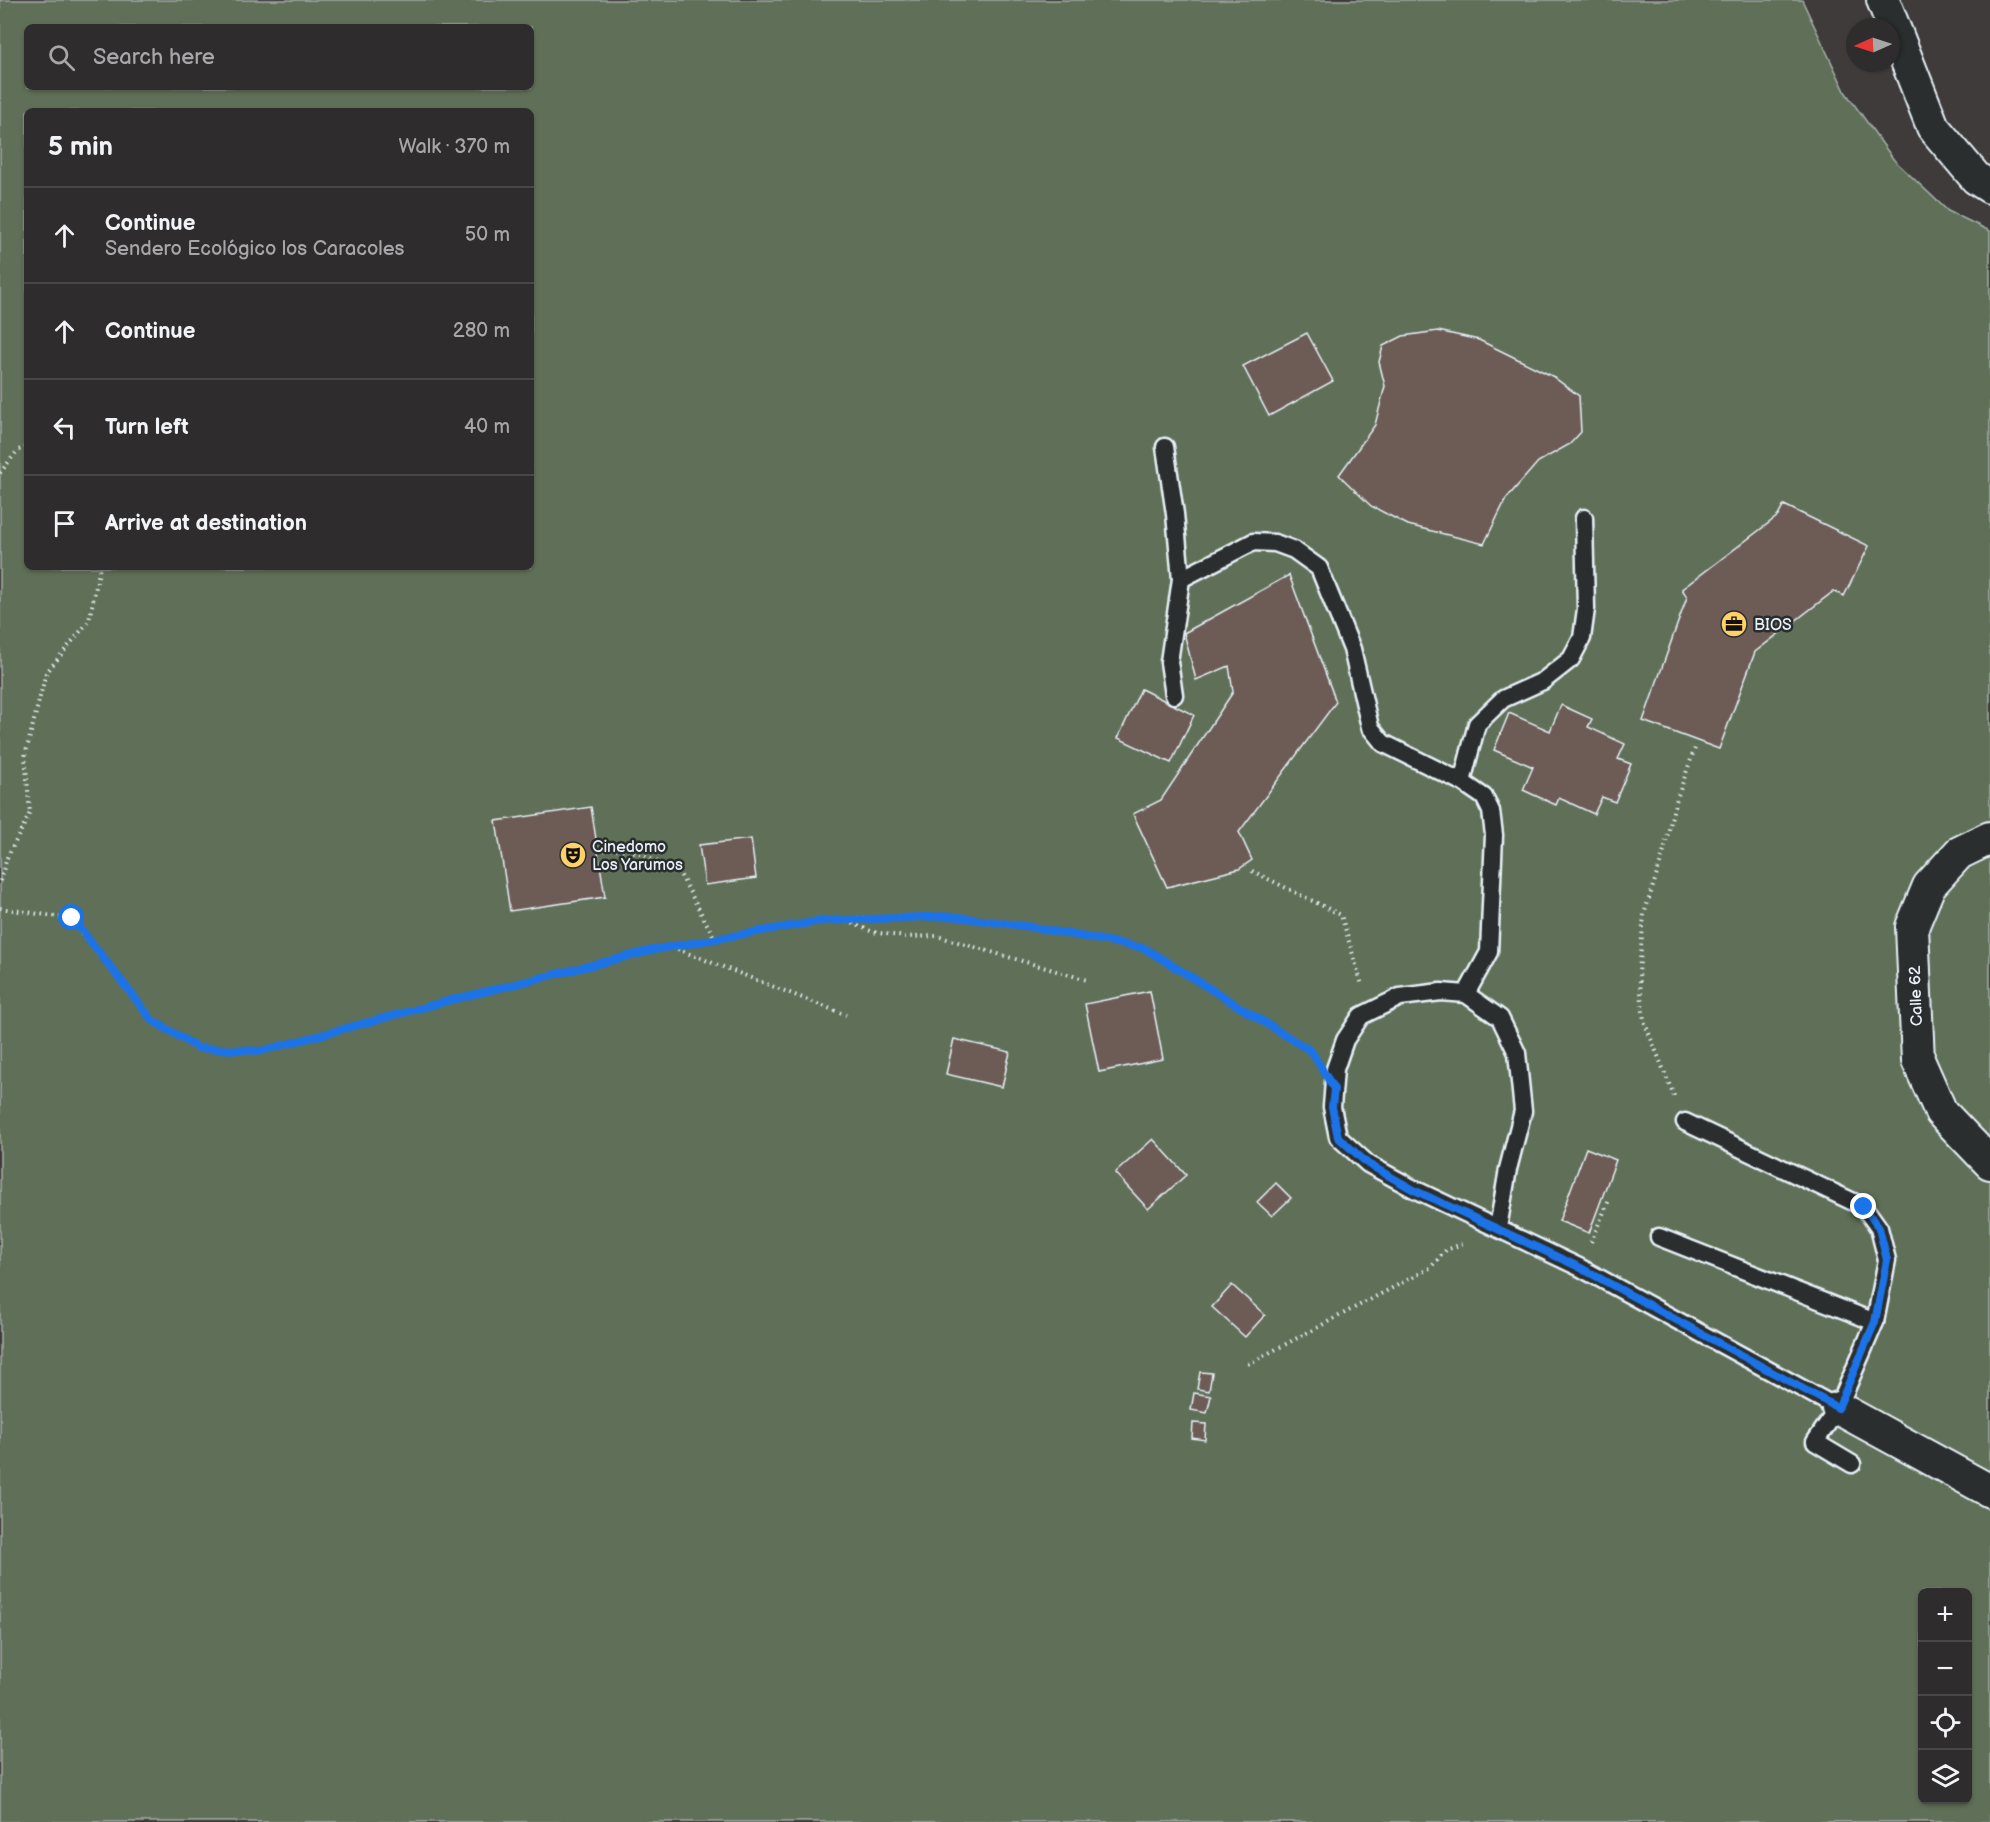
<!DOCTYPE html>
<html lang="en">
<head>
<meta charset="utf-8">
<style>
	:root { --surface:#2e2c2c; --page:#363434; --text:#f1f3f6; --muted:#a7a7a9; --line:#494848 }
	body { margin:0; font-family:"Balsamiq Sans",sans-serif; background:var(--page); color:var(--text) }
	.controls { position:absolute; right:18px; bottom:18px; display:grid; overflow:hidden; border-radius:9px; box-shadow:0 2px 4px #0004 }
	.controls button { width:54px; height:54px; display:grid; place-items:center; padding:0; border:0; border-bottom:2px solid var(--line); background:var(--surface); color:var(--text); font:30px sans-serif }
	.compass { position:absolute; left:1846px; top:18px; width:54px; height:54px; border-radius:50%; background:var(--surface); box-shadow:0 2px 4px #0004; rotate:267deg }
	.stop { position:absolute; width:18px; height:18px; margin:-14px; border:4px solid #1a73e8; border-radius:50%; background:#fff }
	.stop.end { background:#1a73e8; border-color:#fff; box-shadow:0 2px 6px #0008 }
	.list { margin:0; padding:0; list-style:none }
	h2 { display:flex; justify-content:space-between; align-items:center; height:78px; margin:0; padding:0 24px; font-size:26px }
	h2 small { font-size:20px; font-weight:400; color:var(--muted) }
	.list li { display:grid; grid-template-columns:39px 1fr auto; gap:18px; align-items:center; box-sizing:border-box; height:96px; padding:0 24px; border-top:2px solid var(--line) }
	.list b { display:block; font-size:22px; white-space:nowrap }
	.list p { margin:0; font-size:20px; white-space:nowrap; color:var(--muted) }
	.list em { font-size:20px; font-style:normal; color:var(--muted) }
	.icon { flex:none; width:33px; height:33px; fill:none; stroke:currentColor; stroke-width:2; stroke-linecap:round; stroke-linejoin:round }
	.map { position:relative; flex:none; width:1990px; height:1822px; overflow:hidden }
	.search { position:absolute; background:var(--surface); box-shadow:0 2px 4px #0004; left:24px; top:24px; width:510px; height:66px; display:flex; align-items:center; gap:15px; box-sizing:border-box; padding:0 21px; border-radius:9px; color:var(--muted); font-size:22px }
	.panel { position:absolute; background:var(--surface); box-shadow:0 2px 4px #0004; left:24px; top:108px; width:510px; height:462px; border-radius:9px }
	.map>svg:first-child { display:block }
	.green { fill:#617058; stroke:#a4b0a8; stroke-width:1.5; fill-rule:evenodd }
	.building { fill:#6d5c56; stroke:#e8f1f8; stroke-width:1.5 }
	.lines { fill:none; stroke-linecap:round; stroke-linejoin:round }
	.lane-casing { stroke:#e8f1f8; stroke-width:21 }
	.street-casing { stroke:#e8f1f8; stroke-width:36 }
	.path { stroke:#e8f1f8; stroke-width:4; stroke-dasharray:1.5 4.5; stroke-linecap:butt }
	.lane { stroke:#2a2d2e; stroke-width:16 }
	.street { stroke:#2a2d2e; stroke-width:32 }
	.route { stroke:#1a73e8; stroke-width:8 }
	.labels { text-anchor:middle; stroke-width:5; stroke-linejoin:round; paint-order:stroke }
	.poi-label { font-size:16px; fill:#e8f1f8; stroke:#2a2d2e; text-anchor:start }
	.street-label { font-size:16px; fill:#e8f1f8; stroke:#2a2d2e }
</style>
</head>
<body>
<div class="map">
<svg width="1990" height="1822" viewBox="0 0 1990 1822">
	<rect width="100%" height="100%" fill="#3e3b3a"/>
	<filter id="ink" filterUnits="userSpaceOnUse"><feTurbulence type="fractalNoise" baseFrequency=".0167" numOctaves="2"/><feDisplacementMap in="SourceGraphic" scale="12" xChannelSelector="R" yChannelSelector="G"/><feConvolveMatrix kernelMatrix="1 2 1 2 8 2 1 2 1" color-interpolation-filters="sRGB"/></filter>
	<g filter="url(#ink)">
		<path class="green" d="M0,0h1802l44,93 48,67 54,51 42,20v1591h-1990zM27,27h504v60h-504zM27,111h504v456h-504zM1922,1592h46v208h-46z"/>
		<g class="building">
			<path d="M1438,331l41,9 73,36 27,20 2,36 -11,12 -32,18 -32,37 -22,45 -76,-19 -37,-19 -32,-31 36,-50 10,-39 -6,-24 4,-16 20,-10z"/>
			<path d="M1307,333l26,48 -64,35 -26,-50z"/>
			<path d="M1784,505l85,41 -25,50 -10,-5 -79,61 -36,97 -76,-28 44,-124 -5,-8 96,-73z"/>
			<path d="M1289,575l47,127 -97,130 13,28 -13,9 -72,18 -34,-73 28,-14 72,-108 -4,-26 -33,14 -12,-47z"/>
			<path d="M1141,689l53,26 -23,48 -53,-25z"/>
			<path d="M1561,705l31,14 -4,8 37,17 -7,15 13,5 -16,38 -13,-5 -8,17 -35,-16 -3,7 -33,-15 10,-23 -39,-17 15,-37 41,18z"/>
			<path d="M591,807l14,90 -95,14 -14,-90z"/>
			<path d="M751,839l5,39 -51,7 -6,-40z"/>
			<path d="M1150,991l13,68 -64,13 -14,-68z"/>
			<path d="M954,1039l56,13 -8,35 -56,-13z"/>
			<path d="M1153,1139l33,36 -38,34 -33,-36z"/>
			<path d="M1586,1148l30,12 -27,73 -30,-12z"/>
			<path d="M1276,1183l15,15 -19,18 -15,-14z"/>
			<path d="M1232,1285l33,30 -20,22 -33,-30z"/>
			<path d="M1200,1372l12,1 -3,18 -12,-2z"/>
			<path d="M1194,1393l17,3 -4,17 -16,-3z"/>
			<path d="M1193,1423l13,1 -1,16 -13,-2z"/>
		</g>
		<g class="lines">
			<defs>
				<g id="lane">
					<path d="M1165,447l10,67 6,65 -12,83 5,33"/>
					<path d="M1181,579l72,-37 22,1 19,7 25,18 33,81 18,78 13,16 79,39 22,15 7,14 3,24 -5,117 -23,42"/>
					<path d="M1462,782l15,-58 26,-25 40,-18 28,-22 11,-21 4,-29 -2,-91"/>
					<path d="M1685,1122l179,85 15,21 8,32 -12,62 -37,86 -23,34 37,22"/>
					<path d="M1498,1228l10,-59 15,-58 -6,-58 -17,-35 -34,-24 -25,-2 -41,5 -39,19 -16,24 -10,29 -3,38 6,30 30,27 46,25 165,78 259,141"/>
					<path d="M1659,1237l216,85"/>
				</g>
				<g id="street">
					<path d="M1883,0l50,127 43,51 14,9"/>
					<path d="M1990,838l-31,15 -30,33 -17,41 6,133 23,52 49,51"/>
					<path d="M1838,1408l152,83"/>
				</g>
			</defs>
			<use href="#lane" class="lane-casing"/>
			<use href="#street" class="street-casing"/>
			<g class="path">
				<path d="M0,473l18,-23 9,-3"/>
				<path d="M598,851l14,-2 17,1 15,5 35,17 36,67"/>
				<path d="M1252,871l89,44 21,70"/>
				<path d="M0,881l7,-23 23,-45 -5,-57 21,-83 43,-52 11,-54"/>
				<path d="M0,908l72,11 80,101 46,28 63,3 186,-50 210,-52 163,-28 131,-5 80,11 113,21 166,102"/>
				<path d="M847,921l26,11 32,5 32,-1 150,44"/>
				<path d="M672,947l174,68"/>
				<path d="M1674,1096l-30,-75 -5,-48 5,-59 19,-59 11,-48 21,-59"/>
				<path d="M1591,1242l19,-44"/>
				<path d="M1248,1364l182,-96 16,-18 16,-6"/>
			</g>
			<use href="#lane" class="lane"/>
			<use href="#street" class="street"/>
		</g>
	</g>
	<g class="lines" filter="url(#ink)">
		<path class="route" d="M72,918l80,102 46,28 63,3 186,-50 210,-52 163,-28 131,-5 80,11 113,21 167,103 23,38 -2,18 6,30 30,27 46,26 165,77 259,141 37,-86 12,-62 -8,-32 -15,-21"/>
	</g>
	<defs>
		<symbol id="office-disc" viewBox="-11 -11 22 22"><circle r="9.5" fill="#ffd166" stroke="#2a2d2e"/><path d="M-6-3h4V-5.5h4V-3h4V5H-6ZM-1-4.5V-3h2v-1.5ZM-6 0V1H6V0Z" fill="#111"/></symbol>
		<symbol id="theatre-disc" viewBox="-11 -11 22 22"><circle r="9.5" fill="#ffd166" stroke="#2a2d2e"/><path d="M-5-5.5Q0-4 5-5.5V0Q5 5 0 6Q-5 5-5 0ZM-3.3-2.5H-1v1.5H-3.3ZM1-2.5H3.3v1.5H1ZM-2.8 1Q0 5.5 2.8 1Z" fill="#111"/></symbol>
	</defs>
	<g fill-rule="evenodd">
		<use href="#office-disc" x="1719" y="609" width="30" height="30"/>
		<use href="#theatre-disc" x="558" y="840" width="30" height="30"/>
	</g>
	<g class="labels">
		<g class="poi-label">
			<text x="1754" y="630">BIOS</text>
			<text x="592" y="852">Cinedomo<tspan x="592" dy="18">Los Yarumos</tspan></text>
		</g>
		<g class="street-label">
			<text transform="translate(1915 996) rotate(-92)" y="6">Calle 62</text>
		</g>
	</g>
</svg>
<div class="controls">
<button>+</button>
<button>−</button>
<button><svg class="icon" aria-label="locate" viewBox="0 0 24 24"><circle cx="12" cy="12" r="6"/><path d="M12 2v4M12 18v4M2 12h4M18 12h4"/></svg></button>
<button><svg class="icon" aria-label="layers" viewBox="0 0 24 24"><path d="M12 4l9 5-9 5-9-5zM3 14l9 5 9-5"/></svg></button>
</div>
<svg class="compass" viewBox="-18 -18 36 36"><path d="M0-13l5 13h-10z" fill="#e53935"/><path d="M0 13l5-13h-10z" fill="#a7a7a9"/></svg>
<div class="stop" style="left:72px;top:918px"></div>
<div class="stop end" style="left:1864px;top:1207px"></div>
<div class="search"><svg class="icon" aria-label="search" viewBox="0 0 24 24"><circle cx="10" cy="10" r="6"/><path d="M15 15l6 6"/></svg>Search here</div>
<section class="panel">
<h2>5 min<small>Walk · 370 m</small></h2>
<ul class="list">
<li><svg class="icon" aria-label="ahead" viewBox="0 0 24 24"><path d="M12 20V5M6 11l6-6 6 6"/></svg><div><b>Continue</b><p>Sendero Ecológico los Caracoles</p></div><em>50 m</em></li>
<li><svg class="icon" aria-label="ahead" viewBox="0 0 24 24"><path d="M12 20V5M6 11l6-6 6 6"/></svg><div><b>Continue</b></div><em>280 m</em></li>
<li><svg class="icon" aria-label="left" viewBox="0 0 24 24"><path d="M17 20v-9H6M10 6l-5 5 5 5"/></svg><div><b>Turn left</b></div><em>40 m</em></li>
<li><svg class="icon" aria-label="arrive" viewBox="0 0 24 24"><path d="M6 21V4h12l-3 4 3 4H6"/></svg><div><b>Arrive at destination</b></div></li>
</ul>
</section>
</div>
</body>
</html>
